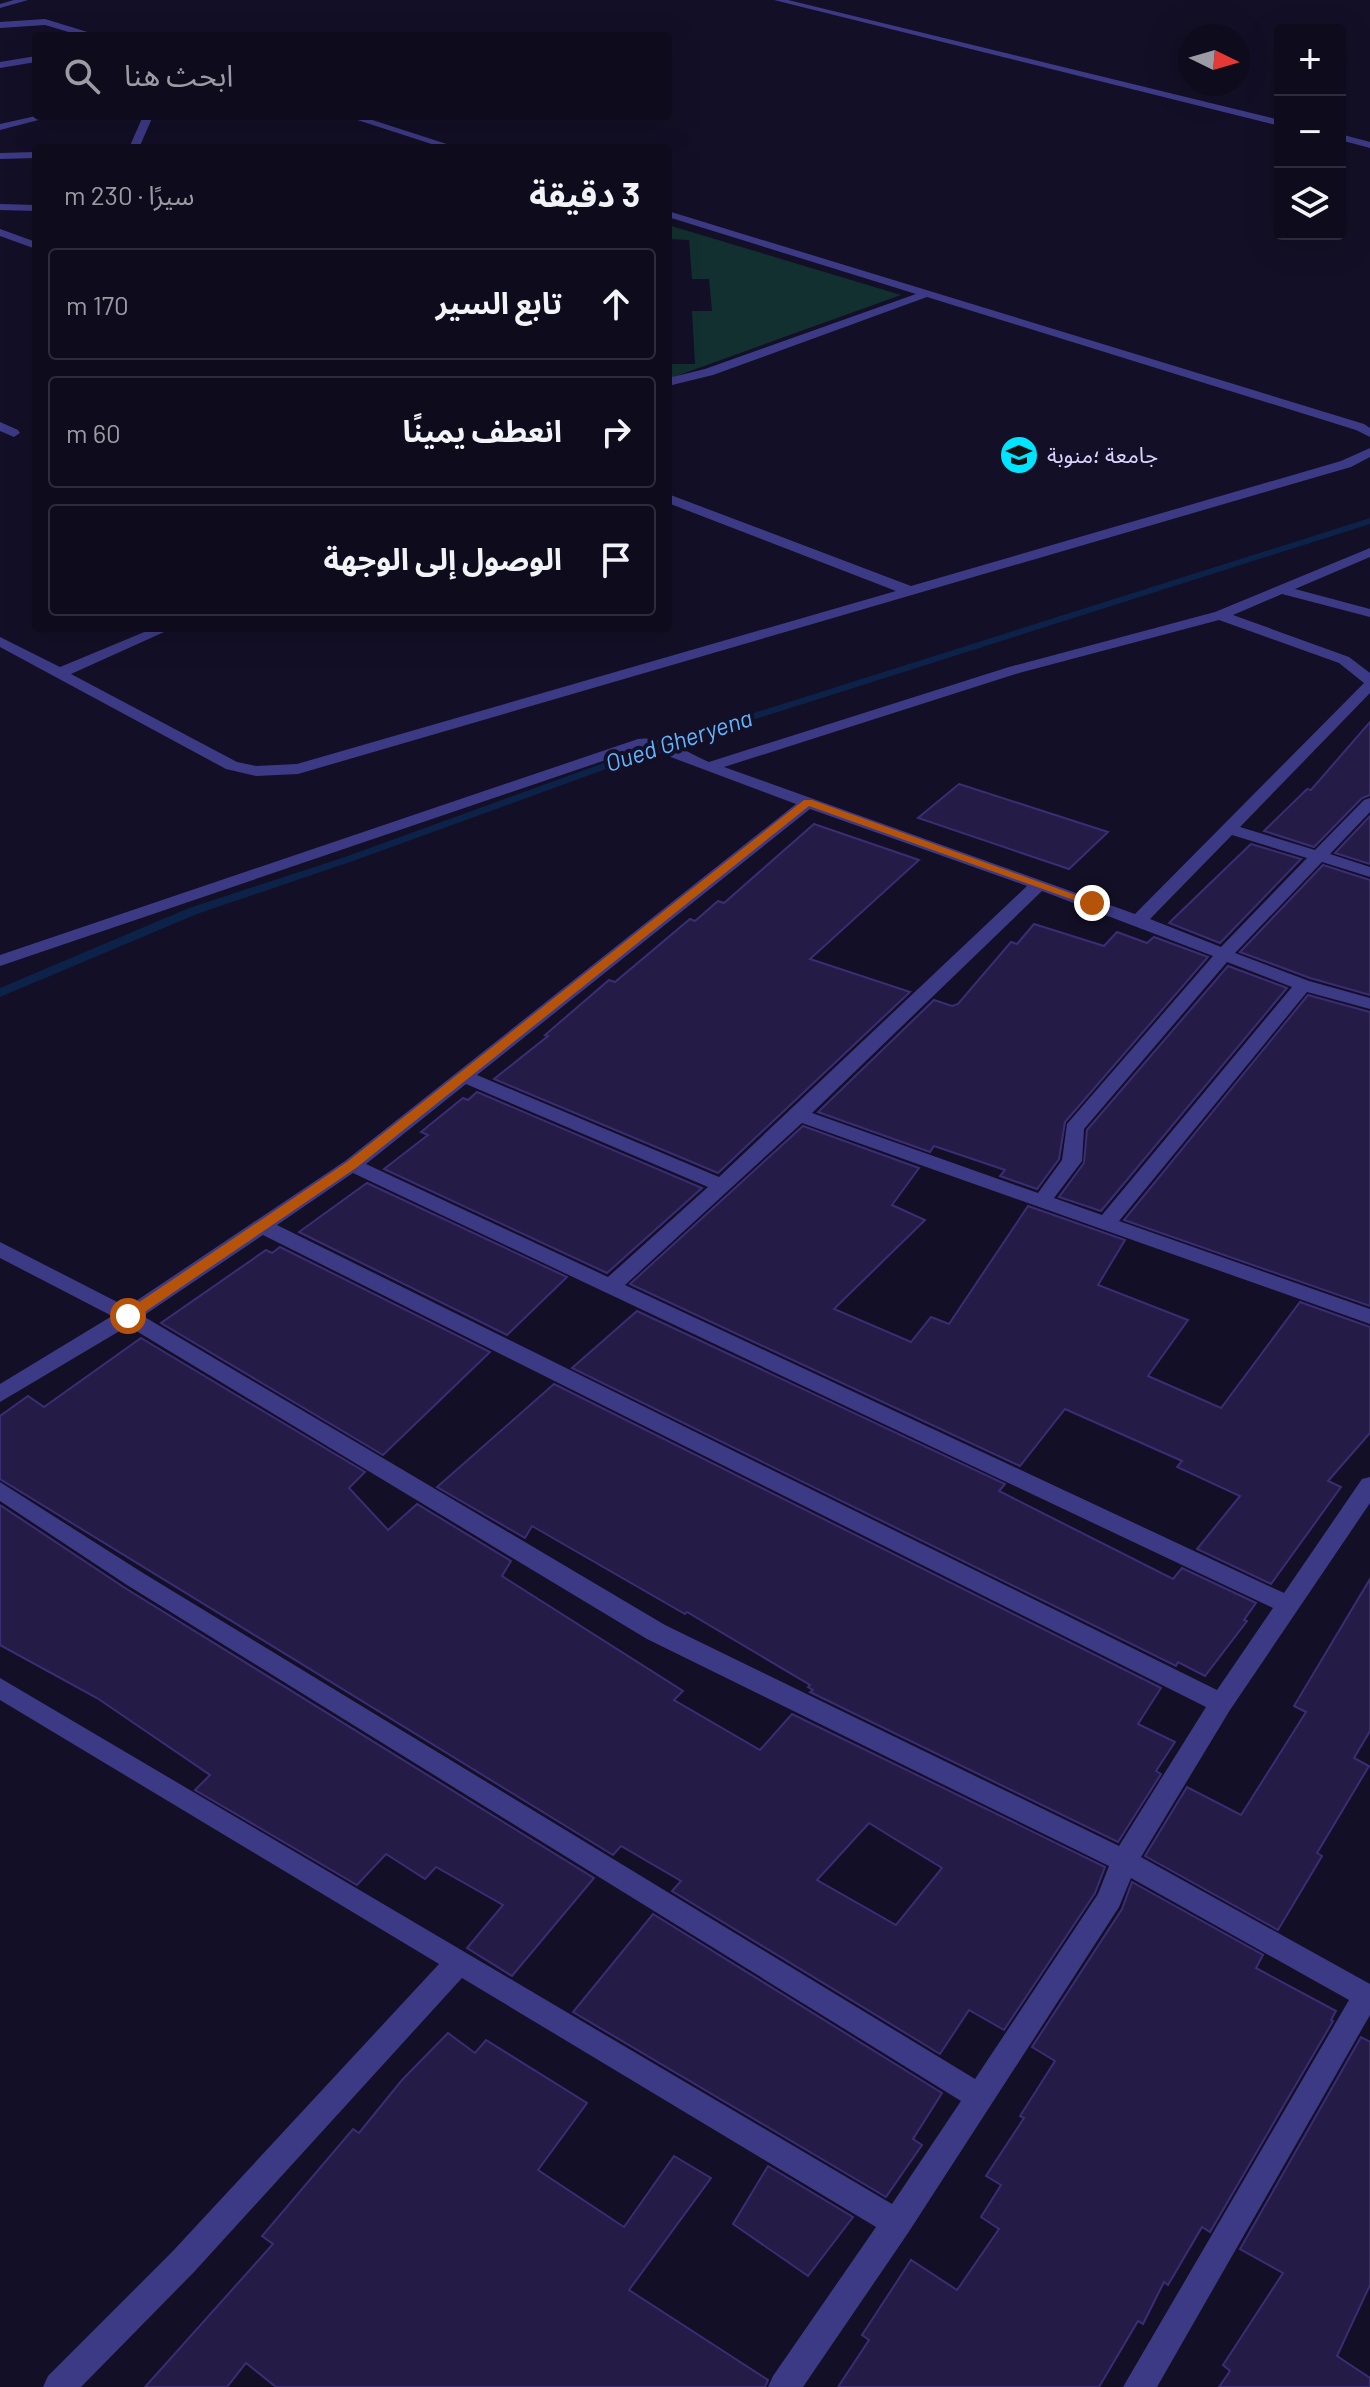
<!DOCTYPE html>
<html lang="ar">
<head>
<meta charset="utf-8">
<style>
	:root { --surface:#0e0b1c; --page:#171425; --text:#f1f3f6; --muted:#9b9ba3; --line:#2e2b3b }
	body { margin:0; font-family:Barlow,"Noto Sans Arabic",sans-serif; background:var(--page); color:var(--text); direction:rtl }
	.controls { position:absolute; right:24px; top:24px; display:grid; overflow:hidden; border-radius:8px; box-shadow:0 8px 32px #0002 }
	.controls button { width:72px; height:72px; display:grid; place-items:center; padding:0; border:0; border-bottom:2px solid var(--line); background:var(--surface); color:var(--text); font:40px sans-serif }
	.compass { position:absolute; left:1178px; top:24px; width:72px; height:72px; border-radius:50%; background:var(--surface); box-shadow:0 8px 32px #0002; rotate:95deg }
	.stop { position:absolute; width:24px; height:24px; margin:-18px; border:6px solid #b45309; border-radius:50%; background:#fff }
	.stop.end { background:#b45309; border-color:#fff; box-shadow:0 2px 8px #0008 }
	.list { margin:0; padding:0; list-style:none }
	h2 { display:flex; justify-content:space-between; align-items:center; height:104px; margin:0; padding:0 32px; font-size:34px }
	h2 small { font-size:26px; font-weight:400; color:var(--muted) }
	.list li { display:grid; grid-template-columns:52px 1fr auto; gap:24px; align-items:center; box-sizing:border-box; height:112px; margin:0 16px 16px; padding:0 16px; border:2px solid var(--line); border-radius:8px }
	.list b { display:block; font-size:30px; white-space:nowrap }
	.list em { font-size:26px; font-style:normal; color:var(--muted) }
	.icon { flex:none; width:44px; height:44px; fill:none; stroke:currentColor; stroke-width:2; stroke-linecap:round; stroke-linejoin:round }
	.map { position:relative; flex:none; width:1370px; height:2387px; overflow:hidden; direction:ltr }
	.search { position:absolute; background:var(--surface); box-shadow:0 8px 32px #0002; left:32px; top:32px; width:640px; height:88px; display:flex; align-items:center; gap:20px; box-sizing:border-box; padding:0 28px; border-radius:8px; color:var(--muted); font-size:30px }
	.panel { position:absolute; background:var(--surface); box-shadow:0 8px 32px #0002; left:32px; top:144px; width:640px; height:488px; border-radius:8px; direction:rtl }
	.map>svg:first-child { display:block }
	.green { fill:#12302f }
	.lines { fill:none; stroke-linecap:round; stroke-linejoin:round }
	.stream { fill:#0c2248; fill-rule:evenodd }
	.building { fill:#241b47; stroke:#3b2d73; stroke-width:2; fill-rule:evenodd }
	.lane { fill:#3d3a85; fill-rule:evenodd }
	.street { fill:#3d3a85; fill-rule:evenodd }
	.route { fill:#b45309 }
	.labels { text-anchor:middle; stroke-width:8; stroke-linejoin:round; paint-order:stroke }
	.far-poi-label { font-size:22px; fill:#d9d4ff; stroke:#130f26; text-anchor:start }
	.far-water-label { font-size:24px; font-style:italic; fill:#62b6ff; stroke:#130f26 }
</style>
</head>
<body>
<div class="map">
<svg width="1370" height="2387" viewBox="0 0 1370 2387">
	<rect width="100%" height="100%" fill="#130f26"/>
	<path class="green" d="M668,225l233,70 -233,84v-15h27l-3,-53h20l-3,-32h-17l-3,-39 -21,-1z"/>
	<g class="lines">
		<path class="stream" d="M1370,518v6l-709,225 -308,112 -156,53 -197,83v-9l189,-80 156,-51 308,-112z"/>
	</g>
	<g class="building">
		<path d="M1370,722v73l-8,3 -48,49 -50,-16 43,-42 4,1z"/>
		<path d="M959,784l149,48 -39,37 -151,-51z"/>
		<path d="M1370,816v48l-35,-11z"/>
		<path d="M814,824l105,36 -109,99 100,33 -192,181 -224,-94 54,-43 -3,-1 64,-55 6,2 75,-63 5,2 23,-20 6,2z"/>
		<path d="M1251,844l50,15 -81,84 -51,-20z"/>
		<path d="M1323,865l47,15v115l-60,-17 -70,-26z"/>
		<path d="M1034,924l70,22 13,-14 30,11 7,-6 54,20 -143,165 -6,37 -22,30 -37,-13 5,-6 -71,-24 -4,6 -112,-40 116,-112 18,6 6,-2 53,-62 6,2z"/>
		<path d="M1228,966l59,22 -186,223 -42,-14 25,-34 3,-33z"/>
		<path d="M1308,995l62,17v294l-246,-86z"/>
		<path d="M477,1092l225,96 -95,85 -223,-104 44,-34 -7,-3 42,-34 5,2z"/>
		<path d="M803,1126l116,42 -27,37 33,15 -91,89 77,33 20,-25 18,7 79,-118 97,34 -27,45 90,35 -40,56 73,32 79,-106 70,25v106l-42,48 13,6 -70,97 -74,-35 43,-53 -63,-29 5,-6 -117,-52 -45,57 -390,-182z"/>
		<path d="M367,1183l200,94 -60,58 -208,-103z"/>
		<path d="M280,1247l210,105 -107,103 -222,-132 105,-73 6,3z"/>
		<path d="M637,1311l368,173 -6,7 174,88 9,-11 74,35 -12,17 3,1 -42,55 -27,-14 -2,4 -604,-298z"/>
		<path d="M141,1338l224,134 -16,16 39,42 29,-26 94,57 -9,15 181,115 -9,9 86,50 32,-36 313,153 -10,26 -91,137 -35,-20 -29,44 -268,-163 9,-10 -60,-35 -8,9 -613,-376v-63l28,-20 16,11zM869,1823l73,45 -46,57 -79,-45z"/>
		<path d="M554,1384l607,304 -23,36 37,18 -19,29 5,3 -43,68 -308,-150 3,-2 -5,-3 2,-2 -123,-73 -2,2 -153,-88 -7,12 -88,-51z"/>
		<path d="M0,1505l125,83 469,290 -82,98 -45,-28 36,-43 -67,-38 -11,12 -39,-25 -29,31 -162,-95 15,-15 -113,-77 -97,-53z"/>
		<path d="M1370,1579v152l-16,27 15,8 -52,87 5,3 -44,74 -133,-74 42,-69 54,28 65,-103 -12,-6z"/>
		<path d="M1132,1882l131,73 -7,13 80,43 -5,9 2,1 -123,211 -8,-5 -34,58 -4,-3 -21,42 -5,-3 -39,66h-261l31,-47 -7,-5 49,-75 46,30 42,-61 -18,-12 20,-32 -15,-9 38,-58 -4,-2 35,-55 -23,-14 90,-138z"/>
		<path d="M653,1914l289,179 -29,46 9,6 -36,52 -313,-185z"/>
		<path d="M448,2033l27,20 11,-13 101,63 -49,67 86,57 50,-71 37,22 -82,112 139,90 -3,7h-489l-30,-24 -19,24h-82l128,-143 -11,-8 91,-107 6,4 43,-53z"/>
		<path d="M1361,2037l9,5v243l-33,71 33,22v9h-151l11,-16 -7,-6 60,-92 -43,-24z"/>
		<path d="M768,2166l85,51 -45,59 -75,-52z"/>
	</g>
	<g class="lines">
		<g class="lane">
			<path d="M14,0h14l-28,8v-4z"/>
			<path d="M774,0h14l492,120v6z"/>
			<path d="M45,19l49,15 1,2h-13l-37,-11 -45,3v-6z"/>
			<path d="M36,56v6l-36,6v-6z"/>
			<path d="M345,116h15l99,32h-15z"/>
			<path d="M1340,134l30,8v6l-30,-8z"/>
			<path d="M668,211l696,213 6,4v9l-14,-7 -429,-133 -214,78 -45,11v-8l37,-9 211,-75 -248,-77z"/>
			<path d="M0,229l36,13v7l-36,-13z"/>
			<path d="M0,422l18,8 2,3 -6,4 -14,-6z"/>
			<path d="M1370,448v9l-19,10 -1053,307 -42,2 -30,-7 -226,-122v-10l60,30 94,-39h19l-102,46 166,88 19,4 41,-2 599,-173 -228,-88v-9l243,92 430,-125z"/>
		</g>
		<g class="street">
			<path d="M36,116h18l-54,14v-6z"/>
			<path d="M143,116h10l-14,32h-10z"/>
			<path d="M36,152v6l-36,1v-6z"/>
			<path d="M0,204l36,1v6l-36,-1z"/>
			<path d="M1370,548v9l-75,32 75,20v8l-88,-23 -49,21 116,42 21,16v20l-130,134 75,23 49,-50 6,-2v14l-40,42 40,13v10l-48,-15 -87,91 74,28 61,17v11l-63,-17 -188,229 251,88v15l-568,-201 -177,162 659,308 78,-114 8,-2v26l-140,207 -89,147 229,127v31l-213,372h-34l226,-387 -218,-122 -12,29 -211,326 -105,154h-35l5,-11 103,-149 -414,-249 -268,294 -113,115h-38l5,-11 124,-124 267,-288 -439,-264v-22l892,526 69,-103 -834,-516 -127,-84v-19l143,91 832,506 123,-185 11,-28 -462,-227 -519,-313 -128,76v-18l112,-68 -112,-58v-16l127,65 218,-146 451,-357 -152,-57 -644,219v-11l638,-216c23,-4 51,14 71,23l300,-95 206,-55zM1219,620l120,43 25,20 -229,231 -411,-147 295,-94zM810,809l217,77 -308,291 -242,-102zM1232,835l75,23 -86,89 -71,-28zM1042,891l171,65 -146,168 -5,36 -24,33 -226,-80zM1227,962l65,25 -190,228 -48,-17 28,-37 2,-32zM466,1084l242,103 -100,90 -242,-113zM353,1173l920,435 -56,82 -940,-465zM263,1235l943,472 -87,139 -454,-221 -522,-309z"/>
		</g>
	</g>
	<path class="route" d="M804,800h8l286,103 -10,2 -279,-99 -453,362 -223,152h-10v-7l224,-151z"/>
	<defs>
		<symbol id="university-disc" viewBox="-11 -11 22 22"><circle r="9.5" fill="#00e5ff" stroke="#130f26"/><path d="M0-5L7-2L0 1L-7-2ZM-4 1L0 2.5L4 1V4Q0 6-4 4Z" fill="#111"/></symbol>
	</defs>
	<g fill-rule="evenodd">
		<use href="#university-disc" x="997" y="433" width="44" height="44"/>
	</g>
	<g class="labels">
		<g class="far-poi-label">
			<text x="1047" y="463">جامعة ؛منوبة</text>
		</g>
		<g class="far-water-label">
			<text transform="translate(679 741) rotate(-18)" y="8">Oued Gheryena</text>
		</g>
	</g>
</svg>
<div class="controls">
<button>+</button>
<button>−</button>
<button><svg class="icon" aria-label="layers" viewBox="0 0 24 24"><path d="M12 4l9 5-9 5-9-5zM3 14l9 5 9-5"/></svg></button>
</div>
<svg class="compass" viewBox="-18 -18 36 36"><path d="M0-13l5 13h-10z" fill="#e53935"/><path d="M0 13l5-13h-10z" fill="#9b9ba3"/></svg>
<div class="stop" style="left:128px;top:1316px"></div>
<div class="stop end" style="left:1092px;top:903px"></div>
<div class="search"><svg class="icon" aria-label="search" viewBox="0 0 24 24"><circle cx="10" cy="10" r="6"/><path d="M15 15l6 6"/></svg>ابحث هنا</div>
<section class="panel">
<h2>3 دقيقة<small>سيرًا · 230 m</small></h2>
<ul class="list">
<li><svg class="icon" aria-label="ahead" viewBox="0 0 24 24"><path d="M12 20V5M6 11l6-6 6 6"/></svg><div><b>تابع السير</b></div><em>170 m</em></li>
<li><svg class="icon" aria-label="right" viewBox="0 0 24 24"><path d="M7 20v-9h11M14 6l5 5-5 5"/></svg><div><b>انعطف يمينًا</b></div><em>60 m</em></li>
<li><svg class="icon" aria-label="arrive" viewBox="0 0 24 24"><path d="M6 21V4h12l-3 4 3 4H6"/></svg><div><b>الوصول إلى الوجهة</b></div></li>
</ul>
</section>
</div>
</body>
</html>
